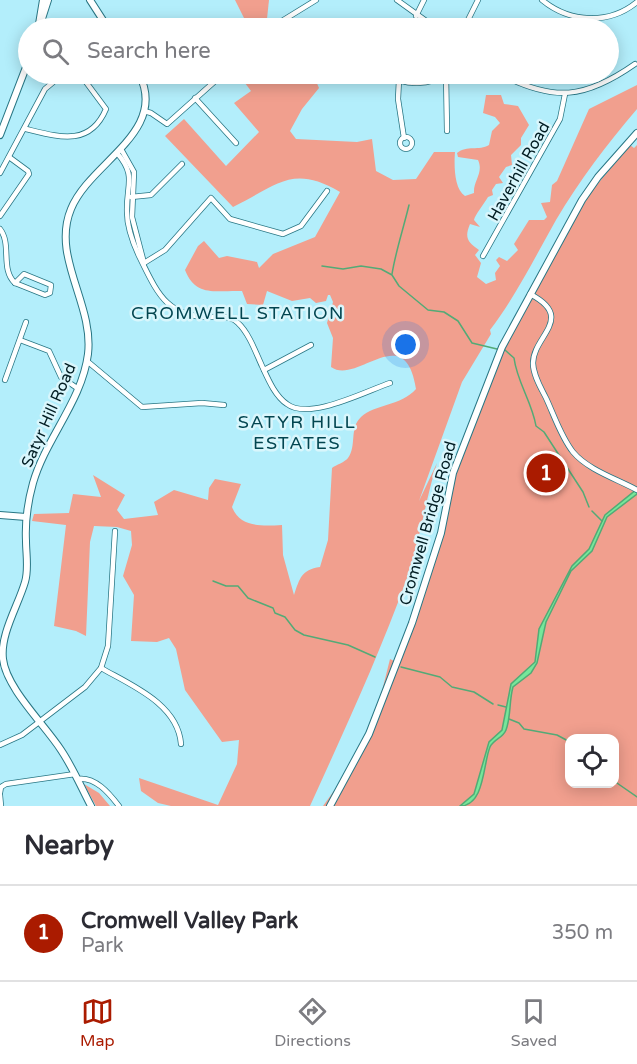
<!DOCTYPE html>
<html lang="en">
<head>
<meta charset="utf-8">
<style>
	:root { --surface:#fff; --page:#f2f2f3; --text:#2b2b33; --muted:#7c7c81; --line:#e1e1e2; --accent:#aa1b00 }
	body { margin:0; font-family:"Varela Round",sans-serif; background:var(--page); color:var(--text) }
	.controls { position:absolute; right:18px; bottom:18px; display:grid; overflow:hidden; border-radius:12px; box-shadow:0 3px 15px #0003 }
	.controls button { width:54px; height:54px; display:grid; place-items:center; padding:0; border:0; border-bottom:2px solid var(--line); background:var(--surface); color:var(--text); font:30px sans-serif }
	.you { position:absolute; left:406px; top:345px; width:21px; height:21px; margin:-15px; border:4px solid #fff; border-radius:50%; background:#1a73e8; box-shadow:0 0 0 9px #1a73e833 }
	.badge { display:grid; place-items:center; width:39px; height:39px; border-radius:50%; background:var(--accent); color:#fff; font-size:20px; font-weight:700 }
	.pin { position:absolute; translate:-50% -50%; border:3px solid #fff; box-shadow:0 2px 6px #0006 }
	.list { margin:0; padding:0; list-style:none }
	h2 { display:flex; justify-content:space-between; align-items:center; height:78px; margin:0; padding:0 24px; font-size:26px }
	h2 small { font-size:20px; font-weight:400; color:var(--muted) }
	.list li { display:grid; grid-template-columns:39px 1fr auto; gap:18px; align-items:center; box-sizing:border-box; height:96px; padding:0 24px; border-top:2px solid var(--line) }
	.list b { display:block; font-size:22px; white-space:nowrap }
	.list p { margin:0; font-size:20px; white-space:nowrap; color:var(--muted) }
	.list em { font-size:20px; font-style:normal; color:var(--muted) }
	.icon { flex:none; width:33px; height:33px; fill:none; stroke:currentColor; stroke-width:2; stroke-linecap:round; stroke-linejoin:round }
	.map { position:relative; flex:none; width:637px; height:806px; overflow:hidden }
	.search { position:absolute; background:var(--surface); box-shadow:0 3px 15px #0003; left:18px; right:18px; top:18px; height:66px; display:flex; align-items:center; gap:15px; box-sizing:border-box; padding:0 21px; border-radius:33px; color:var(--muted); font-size:22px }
	.sheet { height:174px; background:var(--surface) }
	nav { display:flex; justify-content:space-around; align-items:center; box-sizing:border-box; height:84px; border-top:2px solid var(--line); background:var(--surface); font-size:16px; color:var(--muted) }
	nav a { display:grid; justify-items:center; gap:3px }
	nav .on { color:var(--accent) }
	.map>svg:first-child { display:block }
	.green { fill:#f19f8e; fill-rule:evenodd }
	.water { fill:#76e79a; stroke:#53aa76; stroke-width:1.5 }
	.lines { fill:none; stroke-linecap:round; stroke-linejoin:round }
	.stream { stroke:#53aa76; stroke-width:1.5 }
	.street-casing { stroke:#287684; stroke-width:6 }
	.secondary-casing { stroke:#287684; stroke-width:8 }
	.street { stroke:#fff; stroke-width:4.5 }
	.secondary { stroke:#fff; stroke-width:6 }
	.labels { text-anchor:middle; stroke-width:5; stroke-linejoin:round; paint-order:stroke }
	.street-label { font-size:16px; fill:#001c22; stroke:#d9f6fc }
	.neighbourhood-label { font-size:18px; letter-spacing:1.5px; fill:#024550; stroke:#d9f6fc }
</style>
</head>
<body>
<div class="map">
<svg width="637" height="806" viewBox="0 0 637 806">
	<rect width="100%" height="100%" fill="#b3eefb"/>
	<g class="green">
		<path d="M235,0h34l-3,28h-17z"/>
		<path d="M256,74h57l6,14 -17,21 -12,22 6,8 61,3 15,-3 4,32 17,9 23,-1 18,-27h21c-1,13 -1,37 10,44l9,-3c-1,-12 10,-20 4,-33l-20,-3 -1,-4c10,-8 22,-2 32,-8l3,-14 8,-8 -5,-6 -12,-4 3,-18h15l3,9 14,2 11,19 -8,13v7l-10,10 1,10 -6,2 -7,10 4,6 -7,1 -4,6 1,5 -5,2c-4,7 -13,18 -14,23l6,7 -10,-3c-6,14 -2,18 9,26l-4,5 6,8 -4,14 9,7 10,-4 -1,-7 5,-7 -4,-6 3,-3 8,4 11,-11 -4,-6 15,-24h15l3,-3 -6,-14 9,-1 2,-17 5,-4 32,-72 48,-24v24c-30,35 -58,72 -81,111 -21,37 -40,76 -66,110l1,4 -29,48 -43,119 18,-38c-12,38 -17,78 -30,115 -28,78 -63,153 -97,228h-139l-13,-3 -17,-12 -2,-13 79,27 19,-41 2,-24 -17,2 -37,-52 -9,-41 -7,-11 -12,4 -26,-1 3,-46 -11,-19 9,-31 -1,-14 -14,-4 -23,-1 -4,16 -4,94 -10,-5 -22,-5 12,-101 -34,-4 2,-7 35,-1 4,-19 28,3 -8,-22 32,20 -8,15 7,9 34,-4 -4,-13 20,-12 34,10 1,-12 6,-9 26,5 -9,23c8,21 31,19 50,18l1,30 11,40c6,-17 7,-25 26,-28l8,-27 4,-72c4,-3 13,-6 16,-10 9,-12 1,-30 13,-41 14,-13 40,-11 55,-28 -11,-71 -59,-3 -85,-22l2,-29 -6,-15 6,-21 -3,-7h-2l-2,6 -10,2 -6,-5 -18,3 -25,-10 -4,14 -16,-1 -5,-13c-25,-1 -46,7 -57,-21l13,-24 6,-5 15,17 8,-2 30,6 2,6 14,-14 42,-17 25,-45c-48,-28 -62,-7 -107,15l-68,-71 19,-17 42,47 33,-34 -25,-29 17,-12 -6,-8z"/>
		<path d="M630,145l4,3 3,-3v661h-314l26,-36 25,-47 16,-64 8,4 20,-51 35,-134 48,-123 83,-155zM570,738h44v46h-44z"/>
		<path d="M84,784l15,9 11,13h-14z"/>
	</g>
	<path class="water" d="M637,489v5l-30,23 -15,34 -21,20 -25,51 -9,41 -6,10 -18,14c-4,14 -2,30 -7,43 -3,8 -12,9 -16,17 -7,16 -5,59 -30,59l14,-12 15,-52 13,-12 9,-46 24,-22 4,-33 33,-63 17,-17 16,-34z"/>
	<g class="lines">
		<g class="stream">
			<path d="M322,266l21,3 18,-3 20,3 11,6 7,11 29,24 16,2 14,9 14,22 25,6"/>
			<path d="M392,274c4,-24 11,-44 17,-69"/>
			<path d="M505,350l9,8c3,24 18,44 22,68l8,6 39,60 6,15"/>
			<path d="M592,511l10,10"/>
			<path d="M213,581l13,5h12l10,12 25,10 2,5 10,4 10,13 9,5 44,10 27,12"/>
			<path d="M401,667l39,10 12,10 22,5 19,12"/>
			<path d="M498,705l8,2"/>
			<path d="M509,719l10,4 5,6 33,6 13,7"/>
			<path d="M614,781l23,16"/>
		</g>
		<defs>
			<g id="street">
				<path d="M397,0l39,28"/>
				<path d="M542,0c28,23 67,25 95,2"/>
				<path d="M416,16l8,-16"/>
				<path d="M257,28l20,-4 39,-24"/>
				<path d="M464,28l14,-28"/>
				<path d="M390,74c14,13 41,11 56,0"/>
				<path d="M446,74l1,57"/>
				<path d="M500,74c54,28 85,25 135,-10"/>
				<path d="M399,80l-1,19 6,39"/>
				<path d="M195,98l41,45"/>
				<path d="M144,111l7,2 16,11 56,-50"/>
				<path d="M26,129c33,8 64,18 80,-20l-26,-35"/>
				<circle cx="406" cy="143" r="6"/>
				<path d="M121,149l13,23 -2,45 12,46"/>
				<path d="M117,153c20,23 9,32 10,59 0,14 6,31 12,44 18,36 27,62 73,61 9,-1 19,-1 26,6 11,10 18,30 24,43 6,13 13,30 25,38 22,17 79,-13 103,-21"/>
				<path d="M0,173l45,-84 18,-15"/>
				<path d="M131,197l20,-2 31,-31"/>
				<path d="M0,216l29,-42 -1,-3 -19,-14"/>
				<path d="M0,229c12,15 0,40 15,54"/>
				<path d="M483,256l77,-137 5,-25"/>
				<path d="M144,263l21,-13 46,-52 19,21 53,15 18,-8 26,-35"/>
				<path d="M24,274l27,11 -1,8 -5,2 -30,-12z"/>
				<path d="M530,294c46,24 3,42 3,69 0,12 8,25 13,35 8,17 15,39 27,54 15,18 44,27 64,38"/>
				<path d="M20,340l29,11 12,26 16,11"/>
				<path d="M87,361l55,46 60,-4 22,2"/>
				<path d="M264,370l47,-25"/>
				<path d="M5,380l21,-58"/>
				<path d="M101,668c30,17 77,36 80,76"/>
				<path d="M0,745l22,-10 63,-48 16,-19 7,-22 7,-115"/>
				<path d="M77,779c18,-3 32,14 42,27"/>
				<path d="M0,793l1,-6 5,-3 69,-10"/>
				<path d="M0,795l1,11"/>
			</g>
			<g id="secondary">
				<path d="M90,0l18,28"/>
				<path d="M39,24l4,-24"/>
				<path d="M39,28l9,-28"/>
				<path d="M0,135l28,-73"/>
				<path d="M0,515l26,2"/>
				<path d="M91,806c-10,-19 -18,-38 -30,-56 -16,-25 -55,-62 -58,-91 -3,-25 15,-53 22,-77 4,-13 1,-28 1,-41 -1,-20 2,-40 7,-58 13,-45 49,-82 55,-129 6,-50 -37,-97 -17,-145 19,-47 98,-77 68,-135"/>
				<path d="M330,806l39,-72 43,-111 29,-90 12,-60 49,-126 80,-147 16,-23 39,-44"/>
			</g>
		</defs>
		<use href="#street" class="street-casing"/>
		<use href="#secondary" class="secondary-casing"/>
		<use href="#street" class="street"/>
		<use href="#secondary" class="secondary"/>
	</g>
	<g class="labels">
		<g class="street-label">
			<text transform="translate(518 171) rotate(-61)" y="6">Haverhill Road</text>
			<text transform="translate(48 415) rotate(-66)" y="6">Satyr Hill Road</text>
			<text transform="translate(427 523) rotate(-74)" y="6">Cromwell Bridge Road</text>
		</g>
		<g class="neighbourhood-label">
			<text x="238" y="319">CROMWELL STATION</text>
			<text x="297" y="428">SATYR HILL<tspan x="297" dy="21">ESTATES</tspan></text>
		</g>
	</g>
</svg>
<div class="controls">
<button><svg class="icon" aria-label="locate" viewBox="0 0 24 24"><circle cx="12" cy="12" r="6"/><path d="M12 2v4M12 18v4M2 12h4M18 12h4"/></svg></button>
</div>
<div class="you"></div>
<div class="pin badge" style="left:546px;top:473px">1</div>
<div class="search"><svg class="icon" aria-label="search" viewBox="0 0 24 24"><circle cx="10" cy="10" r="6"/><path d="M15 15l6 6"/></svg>Search here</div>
</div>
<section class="sheet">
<h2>Nearby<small></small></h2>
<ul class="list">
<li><span class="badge">1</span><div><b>Cromwell Valley Park</b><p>Park</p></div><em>350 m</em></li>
</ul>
</section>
<nav>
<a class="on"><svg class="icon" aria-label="map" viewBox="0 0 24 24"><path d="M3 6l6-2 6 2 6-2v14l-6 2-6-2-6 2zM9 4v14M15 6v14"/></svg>Map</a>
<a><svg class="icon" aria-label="directions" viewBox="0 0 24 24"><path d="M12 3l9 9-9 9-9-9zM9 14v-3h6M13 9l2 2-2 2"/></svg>Directions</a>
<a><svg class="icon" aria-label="saved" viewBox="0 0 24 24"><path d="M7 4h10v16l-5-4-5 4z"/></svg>Saved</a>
</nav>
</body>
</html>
